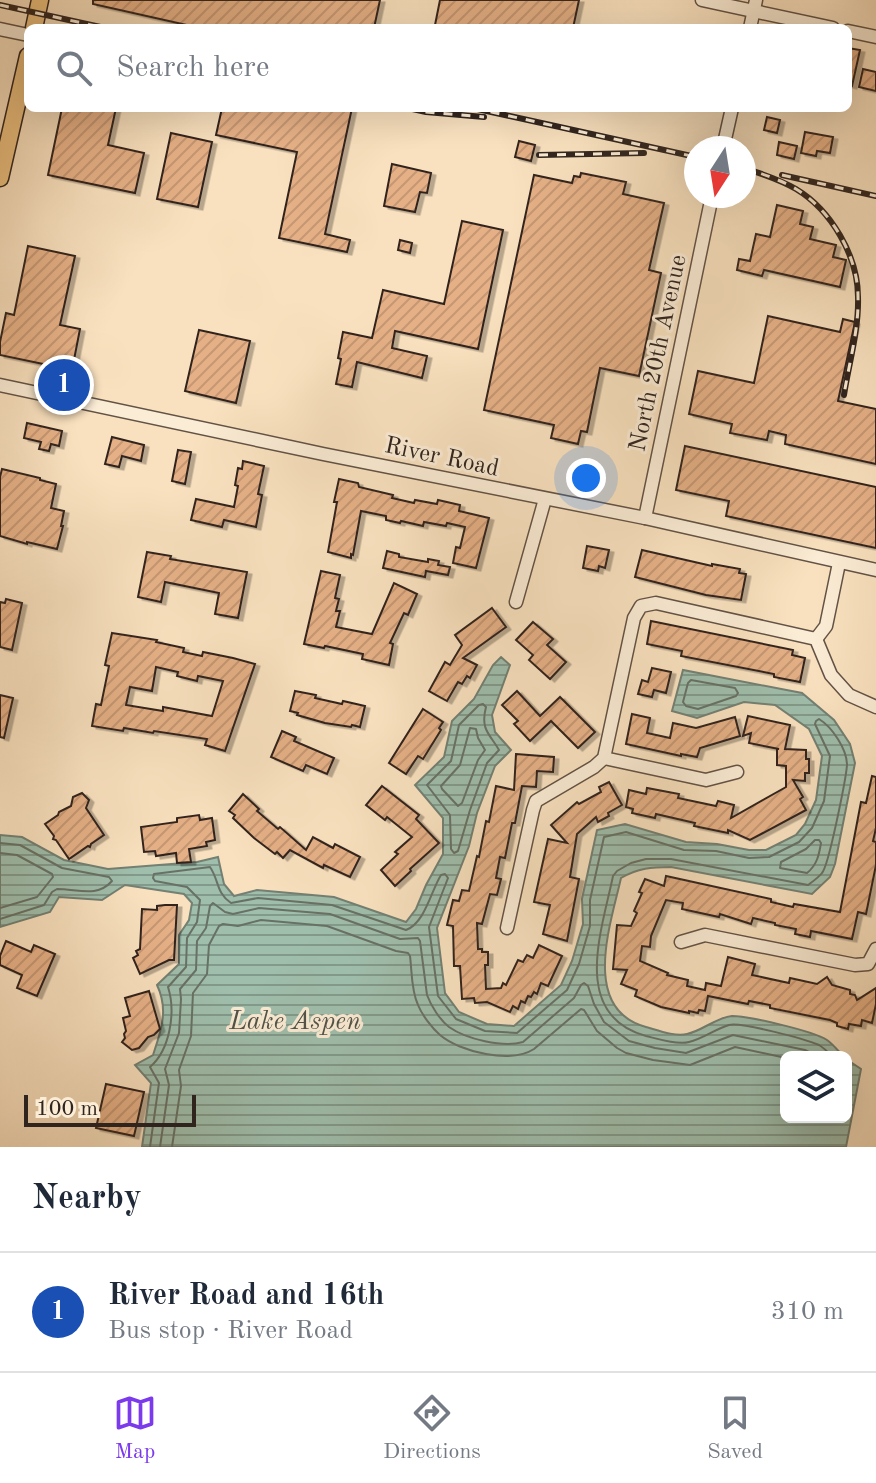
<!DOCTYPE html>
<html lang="en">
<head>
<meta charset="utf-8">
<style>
	:root { --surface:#fff; --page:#f2f2f3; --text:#1f2937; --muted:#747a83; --line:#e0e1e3; --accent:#7c3aed }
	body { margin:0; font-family:"Old Standard TT",serif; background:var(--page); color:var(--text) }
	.controls { position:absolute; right:24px; bottom:24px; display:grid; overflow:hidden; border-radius:12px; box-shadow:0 8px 32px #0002 }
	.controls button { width:72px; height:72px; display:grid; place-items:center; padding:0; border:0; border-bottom:2px solid var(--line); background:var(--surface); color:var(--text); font:40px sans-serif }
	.compass { position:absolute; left:684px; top:136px; width:72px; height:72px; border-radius:50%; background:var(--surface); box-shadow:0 8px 32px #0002; rotate:192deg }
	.scale { position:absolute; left:24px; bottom:20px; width:172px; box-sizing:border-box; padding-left:8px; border:4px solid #30241e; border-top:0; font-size:22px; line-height:28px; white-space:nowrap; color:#30241e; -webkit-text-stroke:6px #fbecd5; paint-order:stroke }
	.you { position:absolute; left:586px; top:478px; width:28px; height:28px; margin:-20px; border:6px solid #fff; border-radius:50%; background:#1a73e8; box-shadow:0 0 0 12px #1a73e833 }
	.badge { display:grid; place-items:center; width:52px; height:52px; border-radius:50%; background:var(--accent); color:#fff; font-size:26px; font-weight:700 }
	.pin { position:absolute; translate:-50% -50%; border:4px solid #fff; box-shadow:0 2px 8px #0006 }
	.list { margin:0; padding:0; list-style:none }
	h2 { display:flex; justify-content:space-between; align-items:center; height:104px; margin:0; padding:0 32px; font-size:34px }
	h2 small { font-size:26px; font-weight:400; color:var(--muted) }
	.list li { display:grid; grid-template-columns:52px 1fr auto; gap:24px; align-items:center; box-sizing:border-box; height:120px; padding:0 32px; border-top:2px solid var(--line) }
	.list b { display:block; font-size:30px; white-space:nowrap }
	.list p { margin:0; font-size:26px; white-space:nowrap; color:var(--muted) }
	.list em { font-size:26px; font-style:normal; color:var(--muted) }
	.icon { flex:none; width:44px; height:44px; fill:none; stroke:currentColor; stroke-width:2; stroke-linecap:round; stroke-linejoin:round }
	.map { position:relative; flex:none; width:876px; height:1147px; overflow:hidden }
	.search { position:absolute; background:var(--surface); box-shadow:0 8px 32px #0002; left:24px; right:24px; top:24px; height:88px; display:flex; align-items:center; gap:20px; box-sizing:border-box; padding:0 28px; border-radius:12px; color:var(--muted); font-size:30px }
	.sheet { height:224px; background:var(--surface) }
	nav { display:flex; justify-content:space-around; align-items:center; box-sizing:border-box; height:112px; border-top:2px solid var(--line); background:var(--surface); font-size:22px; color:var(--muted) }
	nav a { display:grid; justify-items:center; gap:4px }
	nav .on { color:var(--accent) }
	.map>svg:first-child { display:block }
	.water { fill:url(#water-rules); stroke:#738073; stroke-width:2 }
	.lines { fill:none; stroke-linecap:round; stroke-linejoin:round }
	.shore { stroke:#687165; stroke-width:2 }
	.building { fill:url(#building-hatch); stroke:#30241e; stroke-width:2; fill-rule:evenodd; filter:url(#shadow) }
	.minor-casing { stroke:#625346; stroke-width:15 }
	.major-casing { stroke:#30241e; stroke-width:19 }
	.minor { stroke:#fbecd5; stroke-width:12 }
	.major { stroke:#ecc080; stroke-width:16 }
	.rail-casing { stroke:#30241e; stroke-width:6 }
	.rail { stroke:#fbecd5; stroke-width:3; stroke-dasharray:9; stroke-linecap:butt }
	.labels { text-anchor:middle; stroke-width:6; stroke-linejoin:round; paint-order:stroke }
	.street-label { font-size:24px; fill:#30241e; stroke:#fbecd5 }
	.water-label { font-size:26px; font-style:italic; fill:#515249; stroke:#fbecd5 }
</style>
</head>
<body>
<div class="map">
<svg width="876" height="1147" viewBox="0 0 876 1147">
	<defs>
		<pattern id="water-rules" width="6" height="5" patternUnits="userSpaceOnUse" patternTransform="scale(2)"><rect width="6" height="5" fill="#9fbeac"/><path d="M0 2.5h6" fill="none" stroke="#829a8b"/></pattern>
		<pattern id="building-hatch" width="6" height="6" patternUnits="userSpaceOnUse" patternTransform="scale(2)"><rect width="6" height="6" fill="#e5b086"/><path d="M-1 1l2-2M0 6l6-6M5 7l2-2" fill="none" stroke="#c59773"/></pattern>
		<filter id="shadow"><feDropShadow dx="4.5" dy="2.5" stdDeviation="0" flood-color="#0004"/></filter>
	</defs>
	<rect width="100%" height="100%" fill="#f9e1bf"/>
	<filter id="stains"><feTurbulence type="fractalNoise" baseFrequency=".0025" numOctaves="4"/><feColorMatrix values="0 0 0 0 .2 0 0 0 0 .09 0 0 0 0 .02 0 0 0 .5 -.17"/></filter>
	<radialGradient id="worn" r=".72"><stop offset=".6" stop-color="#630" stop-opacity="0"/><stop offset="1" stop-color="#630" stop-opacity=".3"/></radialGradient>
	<path class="water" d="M501,657l9,8 -18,50 3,17 16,18 -16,16 -18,47 -8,33 -32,82 8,65 14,19 28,12 27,2 47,-41 11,-24 11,-37 -1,-25 15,-69 28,-6 61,18 31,2 32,6h17l30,-15 9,-11 11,-24 6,-44 -13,-27 -34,-24 -31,-3 -47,16 -25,-7 11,-41 119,23 32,27 16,24 5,19 -20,101 -5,13 -18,17 -141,-27c-19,0 -33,1 -50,11 -10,45 -41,131 25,149 11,3 29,10 41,7 15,-3 30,-17 45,-18 17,0 81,15 95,24 6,4 12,12 17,17h-58v60h60v-58l15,10 -15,78h-704l9,-64 -16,-18 18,-10c8,-24 16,-45 4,-70l22,-21v-29l10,-15 3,-17 -8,-9 -59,-9 -23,15 -43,-3 -9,15 -50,15v-92l22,2 42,23 44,9 89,-7 21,-5 6,27 10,12 23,-6 77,7 72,25 10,-13 10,-24 17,-31v-36l-28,-33 29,-28 8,-36 22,-22 19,-34z"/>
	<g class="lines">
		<g class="shore">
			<path d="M691,680l44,8 3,5 -2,3 -38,13 -12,-3 -3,-4 5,-19z"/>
			<path d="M483,704l3,3c-6,23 4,27 13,43l-12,13 -17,47 -12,41 -4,2 -3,-4 -1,-34 -23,-30 24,-24 8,-36 20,-20z"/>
			<path d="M470,728l6,1 2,9 7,12 -7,10 -16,43 -4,3 -16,-17 -1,-3 19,-21z"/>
			<path d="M815,840h4l2,3c-2,12 -4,22 -14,30l-27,-5 1,-6 25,-13z"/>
			<path d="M0,843l20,2 42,23 47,9 3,4c-15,17 -34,8 -55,8l-5,3 -8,13 -44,14"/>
			<path d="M0,853l17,2 35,19 1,3 -16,20 -37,11"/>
			<path d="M150,1147l9,-64 -9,-16c20,-17 26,-55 18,-80l18,-20 1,-29 10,-16 3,-22 -13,-13 -32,-6 -2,-3 1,-4 56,-7c9,13 6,26 21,36l27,-5 74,7 74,25c19,-7 25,-39 35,-55l4,-1 3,4 -19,49 9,69 18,23 29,12 32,2 50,-43 12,-26 11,-38v-26l14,-63 22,-5 58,18 32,1 33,7 20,-1 30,-15 13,-14 12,-27 6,-45 -15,-32 1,-3 3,-2c13,8 28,30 28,46 -1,13 -18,100 -25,108 -4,5 -10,9 -14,12l-137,-26h-25l-15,4 -14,8 -4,5c-11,54 -43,139 33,160 12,3 31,9 43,6 14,-3 26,-13 40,-17 13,-3 76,14 90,20 5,3 9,7 14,12"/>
			<path d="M160,1147l9,-62 -4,-16 14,-36 2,-34 -1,-10 16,-19 1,-29 9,-13 4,-22 3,-3 12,9 8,2 26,-6 71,6 70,25 18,-1 2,3 7,54c4,11 13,25 22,32 17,12 54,21 74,15l51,-44 7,-13 3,-2 4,3 6,18 10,18 25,19 26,7 31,5 47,-18 72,15 13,7"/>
			<path d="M172,1147l9,-61 -2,-16 12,-34 2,-43 14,-19 2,-29 10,-19 4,-2 15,2 23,-6 66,6 69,25 12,2 2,3c2,15 1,34 8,49 4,10 14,23 22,30 20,17 71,29 94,14l47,-40 3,1 13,21 20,17 9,5 27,7 37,5 45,-18 51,11"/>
		</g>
	</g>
	<g class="building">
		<path d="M93,0h287l-6,28h-174l-107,-24z"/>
		<path d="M440,0h139l-6,28h-126l-12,-3z"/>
		<path d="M848,48l12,2 -8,36 -4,-1z"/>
		<path d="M863,69l13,3v19l-17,-4z"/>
		<path d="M62,108h54l-8,37 36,8 -9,40 -87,-18z"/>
		<path d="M222,108h130l-27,126 25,6 -3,12 -68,-14 18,-86 -81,-17z"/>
		<path d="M767,117l13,3 -3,13 -13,-3z"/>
		<path d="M805,132l28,5 -3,16 -13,-2 -1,5 -15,-3z"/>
		<path d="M171,133l41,9 -14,65 -41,-8z"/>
		<path d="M519,141l16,4 -4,16 -16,-4z"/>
		<path d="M779,142l18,4 -3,13 -17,-4z"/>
		<path d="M392,164l39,9 -4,20 -7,-1 -5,20 -31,-6z"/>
		<path d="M581,173l45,9 -3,12 41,9 -15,67 12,3 -22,103 -39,-8 -13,64 -6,-1 -3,13 -27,-6 3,-13 -70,-15 50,-235 38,8 2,-7 6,1z"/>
		<path d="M777,205l26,6 -3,13 13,3 -3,12 26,6 -3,12 13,3 -6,27 -76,-17 -2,6 -25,-6 2,-11 11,2 6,-27 14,3z"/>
		<path d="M462,221l41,9 -25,119 -83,-18 -3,17 35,8 -5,22 -65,-16 -5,25 -16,-3 5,-25 -3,-1 5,-26 29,6 11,-48 61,14z"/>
		<path d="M400,240l12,3 -2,10 -12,-3z"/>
		<path d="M28,246l47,10 -15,69 20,4 -8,41 -72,-15v-13l6,-29 8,2z"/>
		<path d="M768,316l72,16 3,-13 12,3 -17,79 38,8v55l-91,-20 1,-9 -17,-4 -2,9 -37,-7 2,-9 -43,-10 9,-43 56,12z"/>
		<path d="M199,330l51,11 -14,62 -51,-12z"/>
		<path d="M27,423l35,8 -3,15 -8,-2 -2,7 -10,-2 2,-7 -17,-4z"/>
		<path d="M112,437l32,8 -3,16 -19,-5 -3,11 -14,-3z"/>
		<path d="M685,446l191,41v61l-150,-32 3,-15 -53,-11z"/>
		<path d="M178,450l13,2 -6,32 -13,-3z"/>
		<path d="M243,461l21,5 -6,28 4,1 -6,32 -32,-7 -2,7 -31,-7 5,-21 38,8 4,-21 -3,-1 3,-17 4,1z"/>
		<path d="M2,469l38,9v2l16,4 -5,24 13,3 -3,15h2l-6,23 -30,-7v2l-27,-8v-59z"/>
		<path d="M339,479l19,4 1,4 34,8 -1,3 22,5 1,-3 22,4 1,-4 22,5 -1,6 30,7 -13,50 -23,-5 3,-16 4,1 5,-21 -18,-4 -1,3 -22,-4 -1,4 -22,-5 -1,2 -14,-3v-4l-25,-5 -8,44 -2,-1v4l-23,-6 9,-50h-3z"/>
		<path d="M587,546l22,4 -4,18 -6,-2 -1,5 -15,-3z"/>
		<path d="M642,550l70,16v-2l28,5 -1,4 7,1 -5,26 -35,-5 -71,-18z"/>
		<path d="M387,551l12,3v3l29,5v-3l11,2 -1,4 12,2 -2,8 -22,-4 -1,6 -42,-9z"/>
		<path d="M147,552l24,4 -1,3 77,13 -9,46 -23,-4 4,-21 -54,-11 -4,20 -23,-5z"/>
		<path d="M321,571l19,4 -5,23 4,1 -3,12h4l-4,16 36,7 22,-51 23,11 -9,21 -4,-2 -14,30 3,1 -4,21 -27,-6 1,-5 -38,-8 -1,2 -20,-4z"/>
		<path d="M6,599l16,4 -10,47 -12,-3v-45l5,1z"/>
		<path d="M492,608l14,19 -43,31 14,7 -7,13 -3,-2 -5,8 -4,-2 -11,19 -18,-10 16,-29 5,3 12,-20 -7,-10z"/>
		<path d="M651,621l142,29 -1,5 13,3 -5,24 -26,-5v-3l-93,-18 1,-5 -35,-7z"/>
		<path d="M533,622l20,17 -6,6 19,17 -16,17 -21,-19 4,-5 -17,-15z"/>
		<path d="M112,633l45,7 -1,2 28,6 -1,4 19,4 1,-4 30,6 22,6 -30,87 -20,-6 2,-6 -53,-8 -1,2 -29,-5 -1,3 -31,-5 4,-22 5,1 8,-39 -4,-1zM156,667l22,5 -1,4 20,5 1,-5 25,5 -11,35 -49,-9v4l-37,-6 4,-18 22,4z"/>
		<path d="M652,668l19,4 -5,21 -12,-3 -2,7 -14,-3 4,-14 6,2z"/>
		<path d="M295,691l21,4 -1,3 27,6 1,-3 22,5 -5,21 -8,-2 -1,2 -26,-4 -28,-8 1,-2 -8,-2z"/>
		<path d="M517,691l23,25 20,-19 35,35 -17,16 -27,-27 -21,20 -16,-17 4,-3 -16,-16z"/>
		<path d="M0,695l13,3 -9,40 -4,-1z"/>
		<path d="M423,709l20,13 -4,6 2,2 -18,29 -5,-3 -12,18 -17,-11z"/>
		<path d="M632,714l18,4 -3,15 23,5 3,-15 23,5 39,-11 5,19 -40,12 -3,9 -16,-3v2l-55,-12z"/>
		<path d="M748,716l42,9 -5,24 21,1v9h3v14h-4v8l-12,-1 10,17 -3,2 6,11 -56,30 -22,-10v3l-34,-7 1,-3 -39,-9 -1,4 -23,-5 1,-4 -7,-2 3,-17 17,4 1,-6 32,6 -1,4 38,8 2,-5 16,4 -3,13 55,-31v-21l-9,-1v-16h2l-30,-6 2,-10 -8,3z"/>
		<path d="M282,731l14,6 -2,4 40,17 -7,16 -21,-9 -3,6 -32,-14z"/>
		<path d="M516,754l38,3 -1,15 -16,-1 -1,16 -14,-1 -7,37h-3l-7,35 -5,-1 -4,21 5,1 -4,16 -7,-1 -8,30 -5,-1 1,26h4v3h6v13h-3l1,24 15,-1 2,-5 3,2 12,-25 5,2 4,-7 6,3 6,-13 23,11 -14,30 -7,-3 -4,11 -3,-2 -3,5 -3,-1 -3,7 -4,-2 -3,8 -5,-3 -3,6 -23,-10 -12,1 -1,-5 -12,1 -2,-33h-6l-1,-40 -6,-1 6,-25 6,1 3,-11 7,1 8,-35 2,1 7,-36 3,1 7,-36 18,4z"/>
		<path d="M872,776l4,1v51l-3,13 3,1v23l-10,49 -8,-2 -6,27 -41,-8 -1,6 -15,-3 1,-5 -21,-4v-2l-22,-5 -2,6 -31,-10 -1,3 -37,-8 1,-6 -17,-3 -15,36 -1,11 -8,-1 -2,15 28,12 -1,2 21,5 -1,6 18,4 1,-7 15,3 7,-29 27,7 -3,11 37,8 1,-5 27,6 10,-7 5,8 18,5v4l5,1 2,5 19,-12v16l-4,19 -10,-3 -1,6 -12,-2 -1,5 -11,-3v-3l-7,-3 -60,-12v-3l-21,-4 -1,3 -40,-8 -3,15 -6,-1 -1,3 -9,-2v2l-28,-6 -26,-11 2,-6 -16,-6 6,-14 -14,-1 4,-44 14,1 6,-13 -3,-2 8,-18 -3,-1 6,-13 19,7 2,-10 105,23v3l22,5 1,-3 46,8 21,-110 5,1z"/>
		<path d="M609,782l13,23 -14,8 1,3 -11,6 -2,-5 -19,17 -7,43 9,2 -12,62 -24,-7 7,-29 -16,-3 14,-63 19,4 -16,-18 26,-23 2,2 22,-12 -2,-5z"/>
		<path d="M382,786l37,29 -3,4 23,24 -29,26 1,2 -16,15 -14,-16 17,-16 -3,-2 17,-15 -25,-20 -2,3 -19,-15z"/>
		<path d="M82,793l7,7 -3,8 18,27 -13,9 -1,3 -2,-1 -19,13 -13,-19 -3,-1 1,-3 -9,-12 13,-9 1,-3 12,-6 2,-9z"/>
		<path d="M243,794l16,15 -2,2 21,18 2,-2 26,23 7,-13 20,11 2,-4 25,13 -10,20 -26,-12 -1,3 -33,-18 -7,8 -6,-6 -2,2 -21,-16 -21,-20 2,-3 -6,-4z"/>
		<path d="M199,815l1,5 12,-2 3,22 -9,2 1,4 -18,3 2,13 -14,1 -1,-10 -20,3 -1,-5 -11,1 -3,-25 36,-5v-4z"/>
		<path d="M165,905h12l-3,55h-5l-29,14 -7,-16 5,-3 -2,-4 4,-2 2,-40 15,1v-4z"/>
		<path d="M6,941l25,11 3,-7 21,9 -18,42 -20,-8 5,-13 -22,-10v-9z"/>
		<path d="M149,991l11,38 -6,6 -6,2 -9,11 -7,2 -10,-8 3,-4 -1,-4 2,-3 -3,-13 7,-2 -5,-18z"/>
		<path d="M106,1084l38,8 -10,44 -38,-8z"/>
	</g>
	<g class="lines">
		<defs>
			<g id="minor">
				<path d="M702,0l131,28"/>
				<path d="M750,28l6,-28"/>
				<path d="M0,29l28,6"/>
				<path d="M848,31l28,6"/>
				<path d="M723,148l9,-40"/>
				<path d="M0,385l323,69 322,64 231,52"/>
				<path d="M645,518l67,-322"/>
				<path d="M516,602l29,-103"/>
				<path d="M816,639l10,-13 13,-63"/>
				<path d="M604,758l102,22 31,-8"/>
				<path d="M507,928l26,-118 3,-9 58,-34 10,-9 30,-140 7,-12 15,-3 160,36 15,36 18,20 27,12"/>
				<path d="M681,942l24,-7 150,30 13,-1 8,-15"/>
			</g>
			<g id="major">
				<path d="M34,28l6,-28"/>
				<path d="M0,178l28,-122"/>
			</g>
		</defs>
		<use href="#minor" class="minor-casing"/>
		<use href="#major" class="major-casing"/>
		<use href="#minor" class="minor"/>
		<use href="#major" class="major"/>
		<defs>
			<g id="rail">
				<path d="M0,5l105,23"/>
				<path d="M408,108l18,4 58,5"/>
				<path d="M473,108l223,49"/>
				<path d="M539,155l105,-2"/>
				<path d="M744,168c18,6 35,11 52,21 35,21 62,67 62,108 1,32 -9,66 -14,98"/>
				<path d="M782,175l94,21"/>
			</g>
		</defs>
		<use href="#rail" class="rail-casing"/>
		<use href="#rail" class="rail"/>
	</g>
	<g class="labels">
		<g class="street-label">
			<text transform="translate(657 353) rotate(-78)" y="8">North 20th Avenue</text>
			<text transform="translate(442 456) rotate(12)" y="8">River Road</text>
		</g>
		<g class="water-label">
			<text x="295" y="1029">Lake Aspen</text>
		</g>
	</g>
	<rect width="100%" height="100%" filter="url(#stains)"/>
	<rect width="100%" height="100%" fill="url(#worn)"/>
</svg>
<div class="controls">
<button><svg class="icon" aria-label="layers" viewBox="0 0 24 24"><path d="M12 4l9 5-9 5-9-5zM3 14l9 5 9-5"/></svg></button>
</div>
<svg class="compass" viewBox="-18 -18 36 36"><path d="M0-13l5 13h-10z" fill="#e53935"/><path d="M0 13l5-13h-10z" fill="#747a83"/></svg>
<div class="scale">100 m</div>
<div class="you"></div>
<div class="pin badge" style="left:64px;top:385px;background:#1a4fb4">1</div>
<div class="search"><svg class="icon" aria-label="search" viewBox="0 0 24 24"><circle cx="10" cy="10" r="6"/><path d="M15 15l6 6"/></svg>Search here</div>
</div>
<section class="sheet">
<h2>Nearby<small></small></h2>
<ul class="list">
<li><span class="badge" style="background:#1a4fb4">1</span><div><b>River Road and 16th</b><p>Bus stop · River Road</p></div><em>310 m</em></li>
</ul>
</section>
<nav>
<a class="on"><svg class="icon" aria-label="map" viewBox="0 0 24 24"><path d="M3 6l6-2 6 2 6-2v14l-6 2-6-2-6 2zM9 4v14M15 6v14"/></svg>Map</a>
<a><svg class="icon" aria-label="directions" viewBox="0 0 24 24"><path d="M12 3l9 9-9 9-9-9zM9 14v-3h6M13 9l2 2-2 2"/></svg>Directions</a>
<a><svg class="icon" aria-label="saved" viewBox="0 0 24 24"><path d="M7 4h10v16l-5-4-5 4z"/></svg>Saved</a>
</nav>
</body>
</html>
